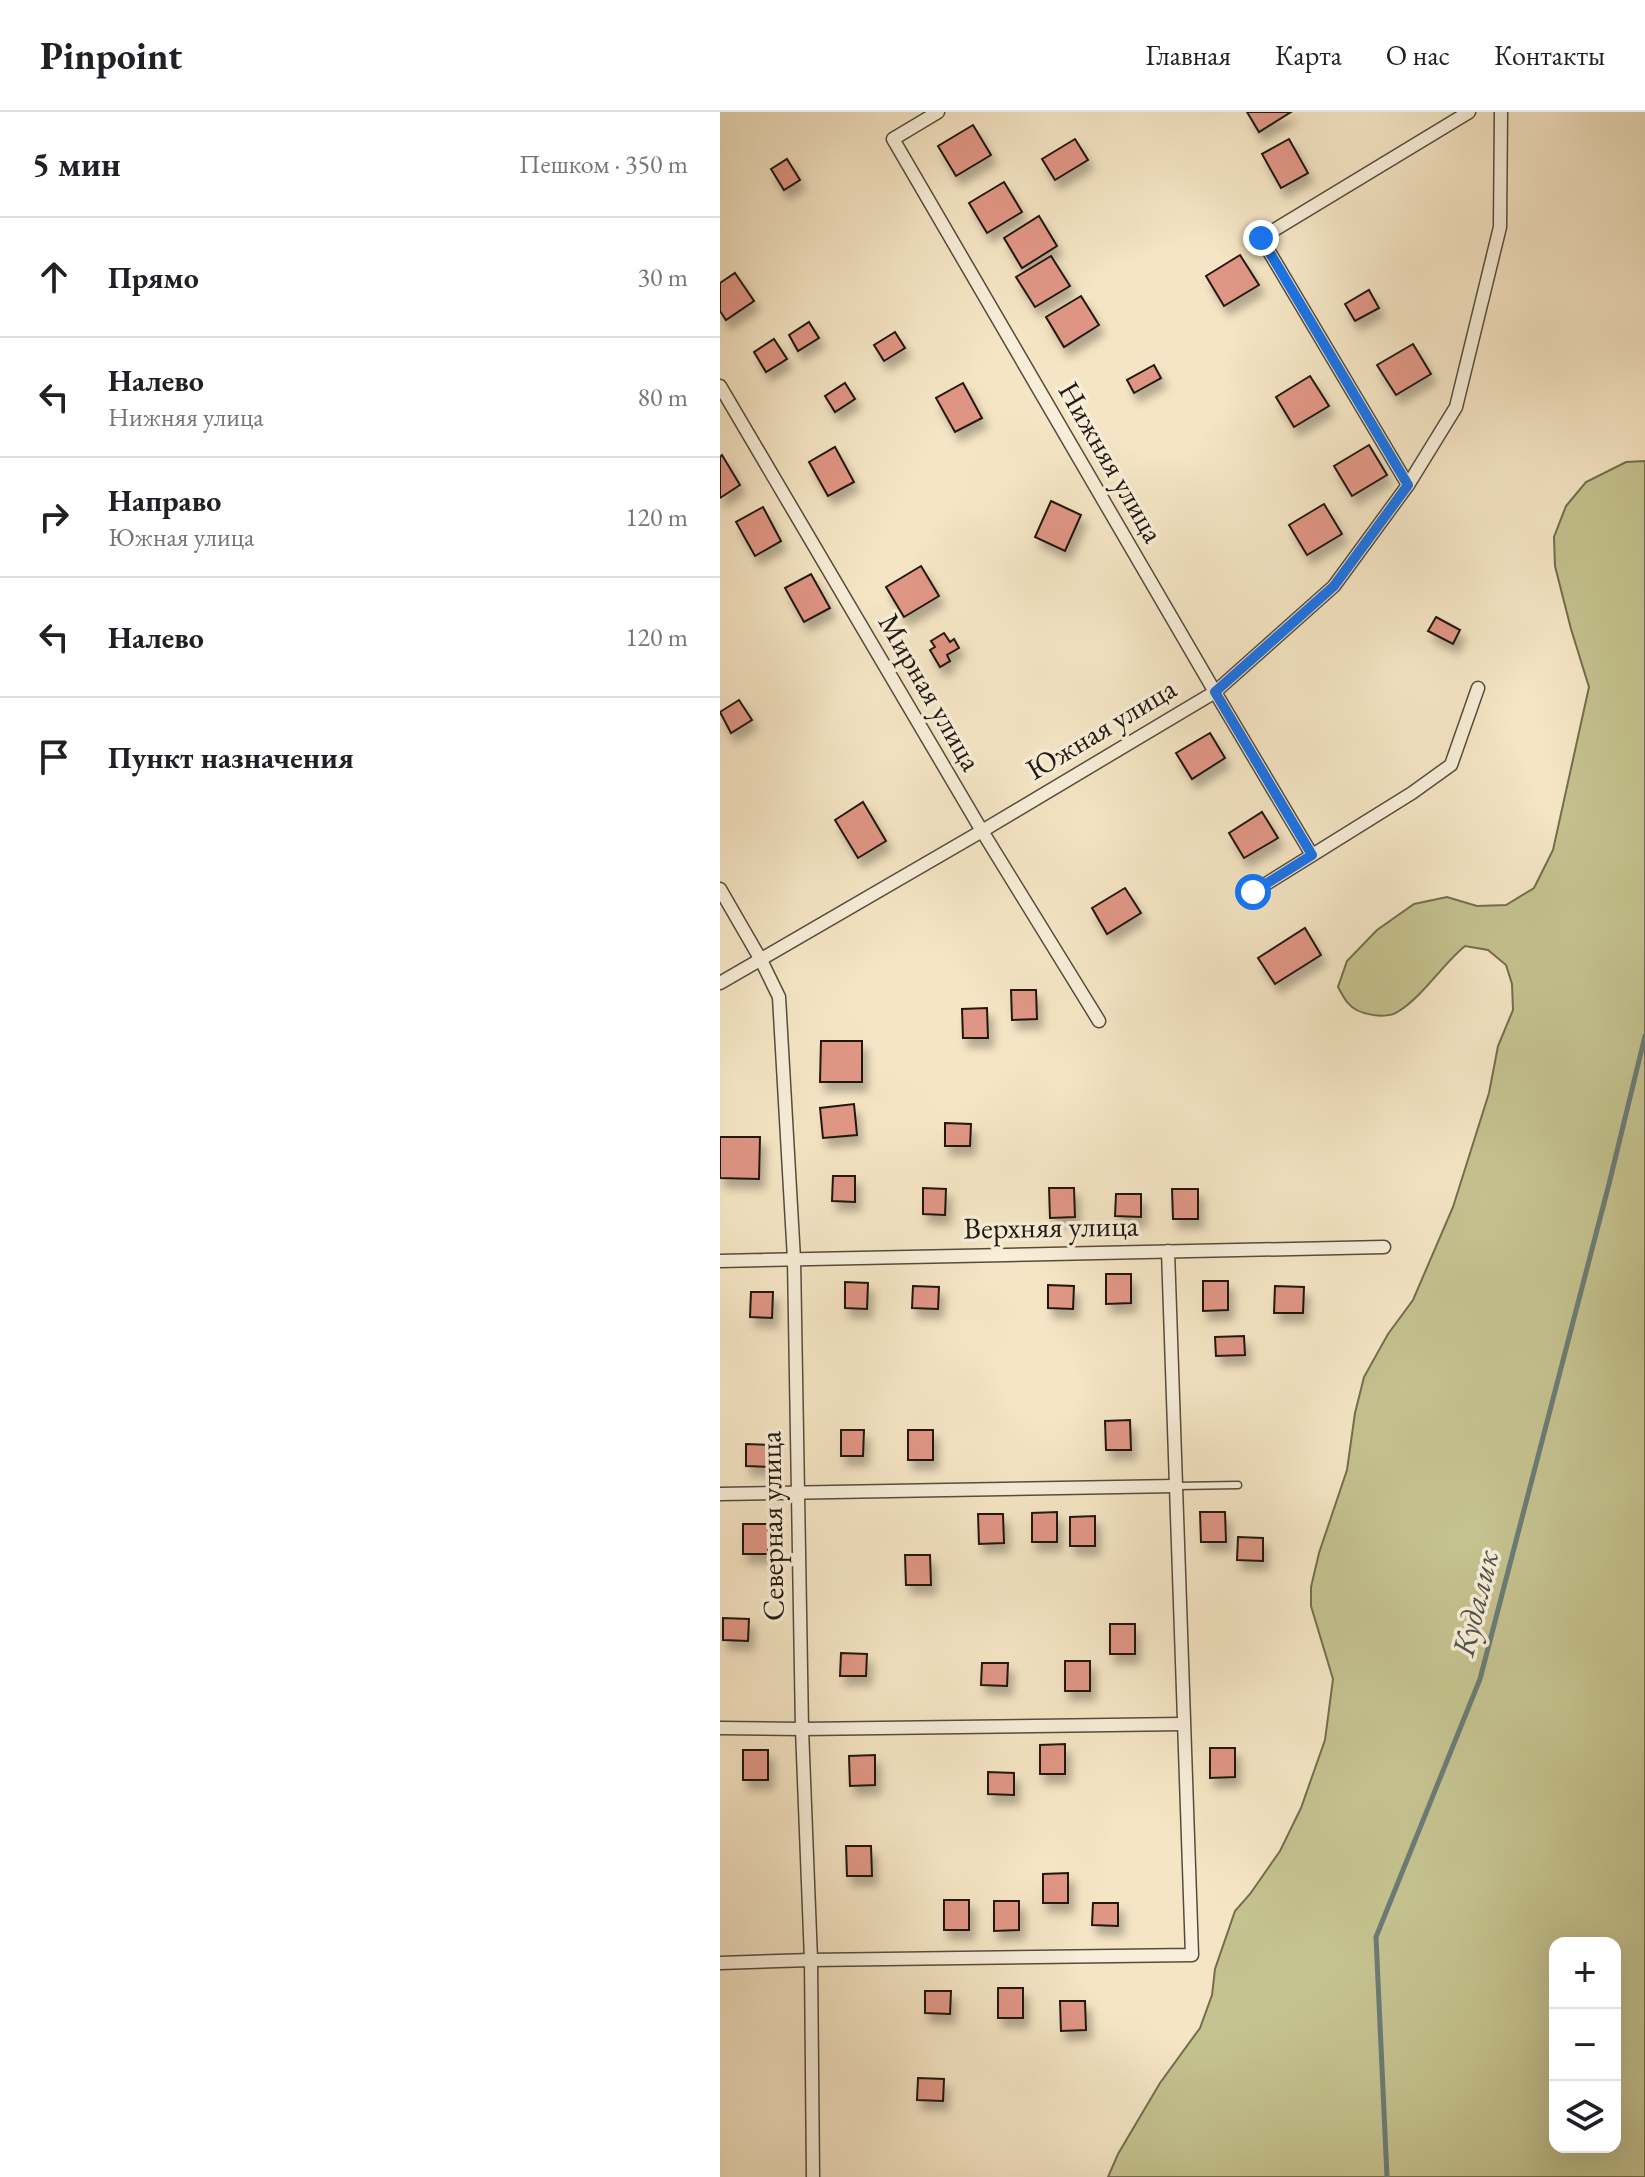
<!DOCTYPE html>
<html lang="ru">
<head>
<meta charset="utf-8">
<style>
	:root { --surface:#fff; --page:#f2f2f2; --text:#202124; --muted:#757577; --line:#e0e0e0 }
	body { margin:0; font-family:"EB Garamond",serif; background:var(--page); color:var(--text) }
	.controls { position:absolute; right:24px; bottom:24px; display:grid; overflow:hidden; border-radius:16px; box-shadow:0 8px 32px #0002 }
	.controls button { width:72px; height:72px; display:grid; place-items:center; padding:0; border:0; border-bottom:2px solid var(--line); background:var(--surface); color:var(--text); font:40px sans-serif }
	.stop { position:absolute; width:24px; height:24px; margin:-18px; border:6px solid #1a73e8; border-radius:50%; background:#fff }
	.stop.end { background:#1a73e8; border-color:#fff; box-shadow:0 2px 8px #0008 }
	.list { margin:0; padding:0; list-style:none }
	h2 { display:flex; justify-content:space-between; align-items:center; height:104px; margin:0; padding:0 32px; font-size:34px }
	h2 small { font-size:26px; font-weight:400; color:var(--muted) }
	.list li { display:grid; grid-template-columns:52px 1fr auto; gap:24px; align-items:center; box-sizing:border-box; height:120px; padding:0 32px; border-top:2px solid var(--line) }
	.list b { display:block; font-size:30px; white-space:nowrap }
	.list p { margin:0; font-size:26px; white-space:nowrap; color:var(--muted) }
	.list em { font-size:26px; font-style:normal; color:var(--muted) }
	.icon { flex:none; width:44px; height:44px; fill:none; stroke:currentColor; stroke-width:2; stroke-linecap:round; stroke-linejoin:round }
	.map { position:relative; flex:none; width:925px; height:2065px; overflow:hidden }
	header { display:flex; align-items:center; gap:48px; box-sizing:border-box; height:112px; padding:0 40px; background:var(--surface); border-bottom:2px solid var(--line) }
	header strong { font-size:38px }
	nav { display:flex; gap:44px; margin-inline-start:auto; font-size:28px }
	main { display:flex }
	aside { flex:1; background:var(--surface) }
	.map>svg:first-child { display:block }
	.green { fill:#c4c28f; stroke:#726e4e; stroke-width:2; fill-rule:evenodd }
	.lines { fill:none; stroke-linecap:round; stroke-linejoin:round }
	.stream { stroke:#6b7c75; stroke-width:5 }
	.building { fill:#e09685; stroke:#21190e; stroke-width:2; filter:url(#shadow) }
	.service-casing { stroke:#564c3c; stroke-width:9 }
	.minor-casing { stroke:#564c3c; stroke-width:15 }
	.service { stroke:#f8eed9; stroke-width:6 }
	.minor { stroke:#f8eed9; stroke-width:12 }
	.route { stroke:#1a73e8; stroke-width:10 }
	.labels { text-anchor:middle; stroke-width:7; stroke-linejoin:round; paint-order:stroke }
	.street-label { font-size:30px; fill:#21190e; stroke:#f8eed9 }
	.water-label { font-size:32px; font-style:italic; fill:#4c534a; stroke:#f8eed9 }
</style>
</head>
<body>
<header>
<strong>Pinpoint</strong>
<nav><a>Главная</a><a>Карта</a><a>О нас</a><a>Контакты</a></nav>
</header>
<main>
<aside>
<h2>5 мин<small>Пешком · 350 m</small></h2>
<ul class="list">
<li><svg class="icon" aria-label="ahead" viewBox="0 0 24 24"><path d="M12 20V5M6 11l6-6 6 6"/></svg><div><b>Прямо</b></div><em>30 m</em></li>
<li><svg class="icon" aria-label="left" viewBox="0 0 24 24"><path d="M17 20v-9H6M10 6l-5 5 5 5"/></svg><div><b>Налево</b><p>Нижняя улица</p></div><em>80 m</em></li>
<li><svg class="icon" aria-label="right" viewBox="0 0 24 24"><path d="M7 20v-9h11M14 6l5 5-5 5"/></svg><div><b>Направо</b><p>Южная улица</p></div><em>120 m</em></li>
<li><svg class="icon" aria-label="left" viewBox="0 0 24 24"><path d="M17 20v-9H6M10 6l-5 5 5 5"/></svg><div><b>Налево</b></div><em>120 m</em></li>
<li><svg class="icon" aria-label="arrive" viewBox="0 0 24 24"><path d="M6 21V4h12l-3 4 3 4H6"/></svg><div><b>Пункт назначения</b></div></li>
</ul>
</aside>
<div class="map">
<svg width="925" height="2065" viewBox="0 0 925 2065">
	<defs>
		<filter id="shadow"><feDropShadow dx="5" dy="9" stdDeviation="4" flood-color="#0004"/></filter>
	</defs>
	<rect width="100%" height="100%" fill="#f5e5c4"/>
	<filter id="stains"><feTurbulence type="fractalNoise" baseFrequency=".0025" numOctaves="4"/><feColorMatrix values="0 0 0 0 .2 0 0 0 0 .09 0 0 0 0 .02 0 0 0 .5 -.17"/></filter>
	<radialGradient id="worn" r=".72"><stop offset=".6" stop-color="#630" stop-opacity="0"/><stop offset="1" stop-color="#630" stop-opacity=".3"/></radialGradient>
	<path class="green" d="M925,349v1716h-537l10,-23 42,-71 40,-55 12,-33 3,-26 20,-58 15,-17 30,-43 21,-43 24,-68 8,-61 -22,-73v-19l8,-34 28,-83 8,-57 9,-36 24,-43 25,-34 40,-93 36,-114 9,-47 15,-36 -1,-26 -6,-19 -18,-15 -23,-4c-23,19 -42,50 -66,65 -12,9 -42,4 -51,-8 -4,-4 -7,-11 -10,-16l9,-26 30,-31 37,-26 33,-7 30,9 29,-1 28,-17 19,-38 36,-163 -18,-58 -16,-63 -1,-29 12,-31 20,-24 40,-20zM835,1831h60v204h-60z"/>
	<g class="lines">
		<path class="stream" d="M667,2065l-11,-240 104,-258 129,-495 36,-148"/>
	</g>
	<g class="building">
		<path d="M527,0h44l-32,20z"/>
		<path d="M253,13l18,30 -35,21 -18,-30z"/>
		<path d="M355,27l13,21 -33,20 -13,-21z"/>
		<path d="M569,27l19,34 -27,15 -19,-34z"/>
		<path d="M67,47l13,21 -16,10 -13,-21z"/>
		<path d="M284,70l18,30 -35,21 -18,-30z"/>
		<path d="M319,104l18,30 -35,22 -18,-30z"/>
		<path d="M520,143l19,30 -35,21 -18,-30z"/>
		<path d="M331,144l19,30 -35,21 -19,-30z"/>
		<path d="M15,161l19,28 -28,19 -6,-9v-28z"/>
		<path d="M649,178l10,18 -24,13 -10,-17z"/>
		<path d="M361,184l18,29 -35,22 -18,-30z"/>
		<path d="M89,210l10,16 -21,13 -9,-16z"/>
		<path d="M175,220l10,16 -21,13 -10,-16z"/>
		<path d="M54,227l13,20 -21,13 -12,-20z"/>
		<path d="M693,232l18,30 -35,21 -19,-30z"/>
		<path d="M434,253l7,13 -27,15 -7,-13z"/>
		<path d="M590,264l19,30 -35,21 -18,-30z"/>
		<path d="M125,271l10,16 -20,13 -10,-16z"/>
		<path d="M243,271l19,35 -27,14 -19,-34z"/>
		<path d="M649,333l18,30 -35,21 -18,-30z"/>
		<path d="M115,335l19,35 -26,14 -19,-34z"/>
		<path d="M2,343l18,30 -20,13v-41z"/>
		<path d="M331,389l30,14 -16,36 -30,-14z"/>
		<path d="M604,392l18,30 -35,21 -18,-30z"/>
		<path d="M43,395l18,34 -26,15 -19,-34z"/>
		<path d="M201,454l18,30 -35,21 -18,-30z"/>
		<path d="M91,462l19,34 -26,14 -19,-34z"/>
		<path d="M716,505l24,13 -7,14 -25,-13z"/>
		<path d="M224,521l6,9 4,-3 5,9 -12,7 3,6 -10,6 -10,-17 5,-3 -4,-6z"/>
		<path d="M19,588l13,20 -21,13 -11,-21z"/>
		<path d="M490,621l15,25 -33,21 -16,-26z"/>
		<path d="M143,690l23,39 -28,17 -23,-38z"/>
		<path d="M542,700l16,26 -34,20 -15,-25z"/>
		<path d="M405,776l16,25 -34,21 -15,-26z"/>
		<path d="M585,816l16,27 -46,29 -17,-26z"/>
		<path d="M291,878h25l1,29 -25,1z"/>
		<path d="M267,896l1,30h-25l-1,-29z"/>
		<path d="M101,929h41v41h-42z"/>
		<path d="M134,992l3,31 -34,3 -3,-30z"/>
		<path d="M225,1011l26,1 -1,22h-25z"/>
		<path d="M0,1025h40l-1,42 -39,-1z"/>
		<path d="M113,1064h22v26l-23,-1z"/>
		<path d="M203,1076l23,1 -1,26 -22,-1z"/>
		<path d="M329,1076h25l1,29 -25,1z"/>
		<path d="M452,1077h26v30h-25z"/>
		<path d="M396,1082h25v23l-26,-1z"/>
		<path d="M386,1162h25v29l-25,1z"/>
		<path d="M483,1169h25v29l-25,1z"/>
		<path d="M125,1170l23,1 -1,26 -22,-1z"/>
		<path d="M328,1173l26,1 -1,23 -25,-1z"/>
		<path d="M193,1174l26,1 -1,22 -26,-1z"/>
		<path d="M555,1174l29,1 -1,26h-29z"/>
		<path d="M31,1180h22l-1,26 -22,-1z"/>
		<path d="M524,1224l1,19 -29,1 -1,-19z"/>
		<path d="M410,1308l1,30h-25l-1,-29z"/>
		<path d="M121,1318h23l-1,26h-22z"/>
		<rect x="188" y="1318" width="25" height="30"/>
		<path d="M26,1332l26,1 -1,22 -25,-1z"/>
		<path d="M337,1400v30h-25v-29z"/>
		<path d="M480,1400h25l1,30h-25z"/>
		<path d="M258,1402h25l1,29 -25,1z"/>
		<path d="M375,1404v30h-25v-29z"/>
		<rect x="23" y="1412" width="25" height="30"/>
		<path d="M518,1425l25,1v23l-26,-1z"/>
		<path d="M185,1443h25l1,30h-25z"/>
		<path d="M3,1506l26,1 -1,22 -25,-1z"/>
		<rect x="390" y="1512" width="25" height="30"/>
		<path d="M121,1541l26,1 -1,22h-26z"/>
		<rect x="345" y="1549" width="25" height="30"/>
		<path d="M262,1551h26l-1,23 -26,-1z"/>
		<path d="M345,1632v30h-25v-29z"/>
		<path d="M490,1636h25v29l-25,1z"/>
		<rect x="23" y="1638" width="25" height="30"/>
		<path d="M155,1643v30l-25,1 -1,-30z"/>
		<path d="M268,1660l26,1v22l-26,-1z"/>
		<path d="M126,1734h25l1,30h-25z"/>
		<path d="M348,1761v30h-25v-29z"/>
		<rect x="224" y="1788" width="25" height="30"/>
		<path d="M274,1789h25v29l-25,1z"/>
		<path d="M373,1791h25v23l-26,-1z"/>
		<rect x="278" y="1876" width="25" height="30"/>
		<path d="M205,1879h26l-1,23 -25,-1z"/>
		<path d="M340,1889h25l1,29 -25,1z"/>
		<path d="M198,1966l26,1 -1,22 -26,-1z"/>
	</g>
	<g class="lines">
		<defs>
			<path id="service" d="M457,1374l61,-1"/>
			<g id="minor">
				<path d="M218,0l-45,27 322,553 97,163"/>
				<path d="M0,274l262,445 117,190"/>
				<path d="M688,373l-147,-247 208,-126"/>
				<path d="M0,777l41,71 18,37 15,262 8,470 9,231 2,217"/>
				<path d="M533,780l159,-99 39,-28 27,-77"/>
				<path d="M0,871l262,-152 233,-139 119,-106 74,-101 48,-78 44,-180 1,-115"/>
				<path d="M0,1149l664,-14"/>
				<path d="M0,1382l456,-8"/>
				<path d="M0,1616l82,1 381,-5"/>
				<path d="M0,1851l91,-3 381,-5 -24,-704"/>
			</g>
		</defs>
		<use href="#service" class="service-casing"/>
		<use href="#minor" class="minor-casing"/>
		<use href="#service" class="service"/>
		<use href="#minor" class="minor"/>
	</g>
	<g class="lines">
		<path class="route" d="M533,780l59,-37 -97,-163 119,-106 74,-101 -147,-247"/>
	</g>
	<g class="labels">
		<g class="street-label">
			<text transform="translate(391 350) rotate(60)" y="10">Нижняя улица</text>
			<text transform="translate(210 580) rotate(60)" y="10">Мирная улица</text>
			<text transform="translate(381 617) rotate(-31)" y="10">Южная улица</text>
			<text transform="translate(331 1115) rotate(-1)" y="10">Верхняя улица</text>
			<text transform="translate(52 1414) rotate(-91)" y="10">Северная улица</text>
		</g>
		<g class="water-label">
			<text transform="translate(755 1491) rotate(-76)" y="11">Кудалик</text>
		</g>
	</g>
	<rect width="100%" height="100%" filter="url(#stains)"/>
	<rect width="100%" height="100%" fill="url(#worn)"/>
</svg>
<div class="controls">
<button>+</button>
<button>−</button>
<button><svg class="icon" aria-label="layers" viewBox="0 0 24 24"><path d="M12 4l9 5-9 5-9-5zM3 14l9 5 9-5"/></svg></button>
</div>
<div class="stop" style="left:533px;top:780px"></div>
<div class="stop end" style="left:541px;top:126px"></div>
</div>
</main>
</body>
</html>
